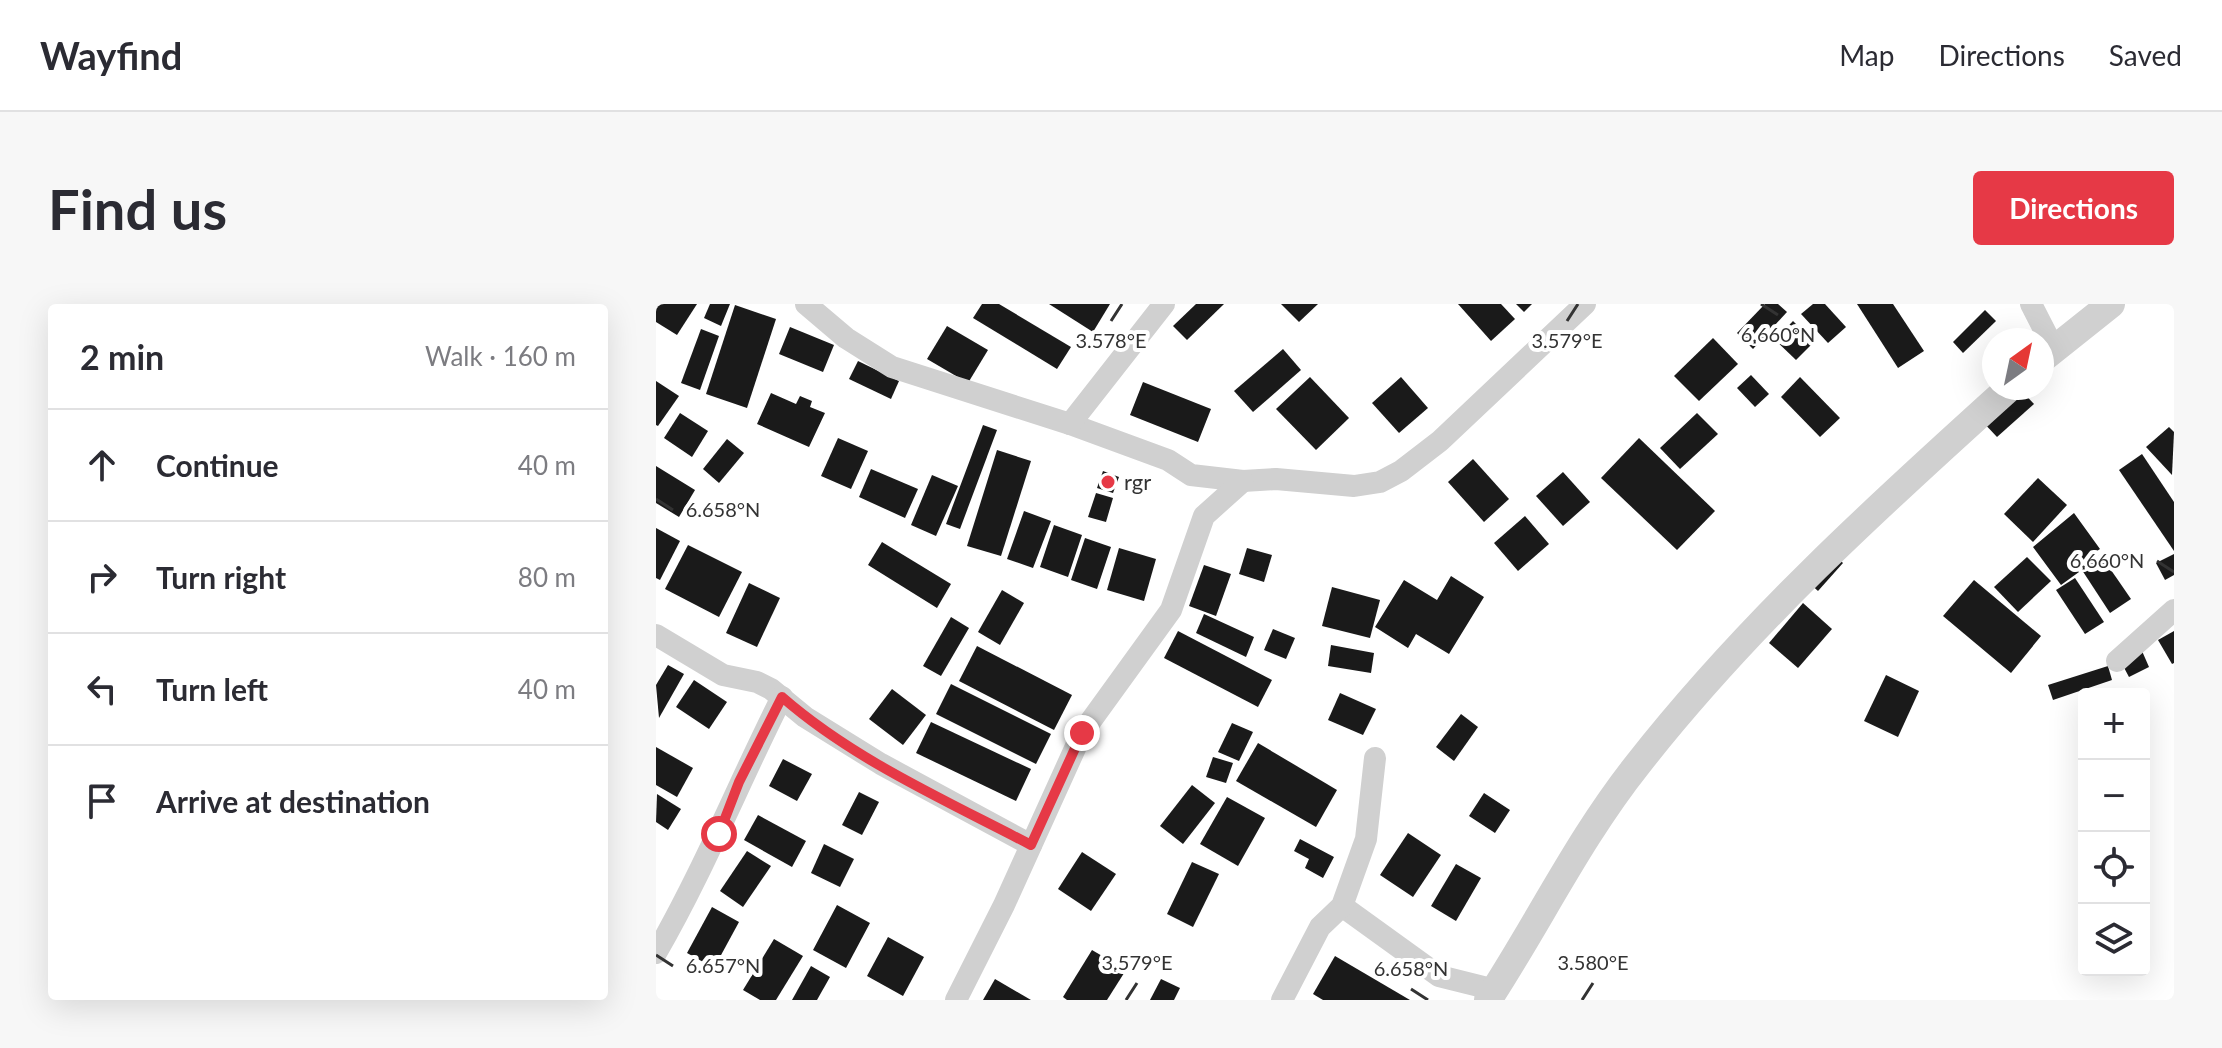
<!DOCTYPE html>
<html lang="en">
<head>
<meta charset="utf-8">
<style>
	:root { --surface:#fff; --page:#f7f7f7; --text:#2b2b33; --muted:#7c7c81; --line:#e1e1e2; --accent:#e63946 }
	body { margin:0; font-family:Lato,sans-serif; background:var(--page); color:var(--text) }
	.controls { position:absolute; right:24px; bottom:24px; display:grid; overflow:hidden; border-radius:8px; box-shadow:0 8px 32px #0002 }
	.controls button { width:72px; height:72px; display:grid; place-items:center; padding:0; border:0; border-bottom:2px solid var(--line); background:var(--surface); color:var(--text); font:40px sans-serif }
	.compass { position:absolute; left:1326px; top:24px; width:72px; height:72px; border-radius:50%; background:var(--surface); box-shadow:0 8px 32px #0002; rotate:33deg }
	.stop { position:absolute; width:24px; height:24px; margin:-18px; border:6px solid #e63946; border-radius:50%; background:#fff }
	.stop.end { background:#e63946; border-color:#fff; box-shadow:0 2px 8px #0008 }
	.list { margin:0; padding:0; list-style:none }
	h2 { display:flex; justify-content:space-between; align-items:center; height:104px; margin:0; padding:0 32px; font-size:34px }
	h2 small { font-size:26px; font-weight:400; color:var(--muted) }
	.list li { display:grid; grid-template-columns:52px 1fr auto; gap:24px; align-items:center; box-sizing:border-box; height:112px; padding:0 32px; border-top:2px solid var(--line) }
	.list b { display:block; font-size:30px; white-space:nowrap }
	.list em { font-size:26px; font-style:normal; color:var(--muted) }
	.icon { flex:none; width:44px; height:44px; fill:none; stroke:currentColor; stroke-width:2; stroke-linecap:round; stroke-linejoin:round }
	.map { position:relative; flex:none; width:1518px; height:696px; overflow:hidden; border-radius:8px }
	header { display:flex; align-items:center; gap:48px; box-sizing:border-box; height:112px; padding:0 40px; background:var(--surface); border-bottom:2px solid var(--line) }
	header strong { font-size:38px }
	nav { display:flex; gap:44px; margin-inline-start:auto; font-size:28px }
	.intro { display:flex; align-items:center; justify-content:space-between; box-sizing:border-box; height:192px; padding:0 48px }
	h1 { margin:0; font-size:56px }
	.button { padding:20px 36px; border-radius:8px; background:var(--accent); color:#fff; font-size:28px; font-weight:700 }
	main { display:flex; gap:48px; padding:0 48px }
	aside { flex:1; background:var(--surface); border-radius:8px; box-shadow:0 8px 32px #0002 }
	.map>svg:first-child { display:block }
	.building { fill:#1a1a1a }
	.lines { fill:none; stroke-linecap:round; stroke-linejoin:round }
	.minor { stroke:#d0d0d0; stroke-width:22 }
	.tertiary { stroke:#d0d0d0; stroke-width:28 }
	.route { stroke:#e63946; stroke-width:10 }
	.ticks { fill:none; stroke:#333; stroke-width:3 }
	.poi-dot { fill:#e63946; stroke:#fff; stroke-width:3 }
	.labels { text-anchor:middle; stroke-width:8; stroke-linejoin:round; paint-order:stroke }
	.poi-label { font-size:22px; fill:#333; stroke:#fff; text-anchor:start }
	.ticks-label { font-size:20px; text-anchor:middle; fill:#333; stroke:#fff; stroke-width:8; stroke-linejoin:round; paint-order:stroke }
</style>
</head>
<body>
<header>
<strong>Wayfind</strong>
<nav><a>Map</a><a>Directions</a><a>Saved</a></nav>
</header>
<div class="intro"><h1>Find us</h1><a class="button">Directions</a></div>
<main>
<aside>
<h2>2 min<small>Walk · 160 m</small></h2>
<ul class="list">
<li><svg class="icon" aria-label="ahead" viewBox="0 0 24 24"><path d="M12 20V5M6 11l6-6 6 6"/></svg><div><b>Continue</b></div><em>40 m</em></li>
<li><svg class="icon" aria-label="right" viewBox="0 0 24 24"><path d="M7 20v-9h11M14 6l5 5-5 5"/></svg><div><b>Turn right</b></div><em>80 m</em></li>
<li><svg class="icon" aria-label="left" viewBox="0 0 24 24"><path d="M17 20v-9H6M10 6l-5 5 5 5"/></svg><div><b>Turn left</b></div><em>40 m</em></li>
<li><svg class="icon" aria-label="arrive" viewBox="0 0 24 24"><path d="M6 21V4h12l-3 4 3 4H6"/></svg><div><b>Arrive at destination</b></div></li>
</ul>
</aside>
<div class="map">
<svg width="1518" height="696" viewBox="0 0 1518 696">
	<rect width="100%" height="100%" fill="#fff"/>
	<g class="building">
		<path d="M0,0h41l-20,31 -21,-13z"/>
		<path d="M54,0h20l-9,22 -17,-8z"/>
		<path d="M326,0h17l72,43 -14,22 -84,-51z"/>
		<path d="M393,0h61l-17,28z"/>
		<path d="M540,0h28l-37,36 -14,-14z"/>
		<path d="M625,0h37l-19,18z"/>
		<path d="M802,0h43l14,15 -24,22z"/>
		<path d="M860,0h16l-8,8z"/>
		<path d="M1109,0h13l9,8 -34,37 -16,-16z"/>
		<path d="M1157,0h12l21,23 -18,16 -27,-29z"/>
		<path d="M1201,0h36l31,47 -26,17z"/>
		<path d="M79,1l41,14 -29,89 -41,-14z"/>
		<path d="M1329,6l11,11 -33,32 -10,-11z"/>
		<path d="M1137,17l21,21 -18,18 -21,-20z"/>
		<path d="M291,22l41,24 -20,33 -41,-24z"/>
		<path d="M134,23l44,18 -11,27 -44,-18z"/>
		<path d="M45,25l18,7 -19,54 -19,-7z"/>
		<path d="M1057,34l25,26 -39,37 -25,-25z"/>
		<path d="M627,45l18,21 -48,42 -19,-21z"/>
		<path d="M202,57l41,20 -8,18 -42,-20z"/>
		<path d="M1095,71l18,19 -14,13 -18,-19z"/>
		<path d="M654,73l39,41 -33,32 -40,-41z"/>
		<path d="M745,73l27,31 -29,25 -27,-30z"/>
		<path d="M1144,73l40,41 -20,19 -39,-40z"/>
		<path d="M0,77l23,15 -21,30 -2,-1z"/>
		<path d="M487,78l68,27 -13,33 -68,-27z"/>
		<path d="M1363,84l15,16 -37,33 -16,-17z"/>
		<path d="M115,89l25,11 4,-8 12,5 -2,6 15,6 -16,34 -52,-23z"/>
		<path d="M24,109l28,18 -16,26 -28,-19z"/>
		<path d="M1041,109l21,21 -38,35 -20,-21z"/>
		<path d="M327,121l14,5 -37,99 -14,-5z"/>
		<path d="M1513,123l5,5 -2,43 -26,-28z"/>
		<path d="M182,134l30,13 -17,38 -30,-13z"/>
		<path d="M983,134l76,73 -38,39 -76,-72z"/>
		<path d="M71,135l17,14 -25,30 -16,-14z"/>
		<path d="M341,146l34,11 -30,95 -34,-10z"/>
		<path d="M1486,150l32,48v49l-55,-81z"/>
		<path d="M817,155l36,40 -25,23 -36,-40z"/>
		<path d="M0,162l39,24 -16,27 -23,-14z"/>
		<path d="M215,165l47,20 -13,29 -46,-21z"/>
		<path d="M447,167l16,6 -6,16 -16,-5z"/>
		<path d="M907,168l27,30 -27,24 -27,-30z"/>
		<path d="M276,171l26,11 -22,50 -25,-11z"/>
		<path d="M1382,174l29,27 -34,37 -29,-28z"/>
		<path d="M440,189l17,5 -7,24 -18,-5z"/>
		<path d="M368,207l27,10 -18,47 -26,-9z"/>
		<path d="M1418,209l26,36 -18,12 -3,-4 -7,6 7,9 -18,13 -28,-38z"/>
		<path d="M869,212l24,28 -31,27 -24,-28z"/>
		<path d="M398,221l28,10 -14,42 -28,-10z"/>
		<path d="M0,224l24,13 -20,39 -4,-2z"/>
		<path d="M429,234l26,9 -14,42 -26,-9z"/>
		<path d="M226,238l69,42 -14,24 -69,-43z"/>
		<path d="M32,241l54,27 -23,45 -54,-28z"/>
		<path d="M463,244l37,11 -12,42 -37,-11z"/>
		<path d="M591,244l25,7 -8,27 -25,-8z"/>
		<path d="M1176,249l11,10 -25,28 -11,-10z"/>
		<path d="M1444,250l31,45 -21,14 -30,-46z"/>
		<path d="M1518,250v21l-9,5 -9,-17z"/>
		<path d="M1371,253l24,24 -33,31 -24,-25z"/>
		<path d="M548,261l27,9 -15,42 -27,-10z"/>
		<path d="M795,272l33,21 -35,57 -33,-20 -8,14 -33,-21 29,-47 33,20z"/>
		<path d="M1419,274l29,44 -19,12 -29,-44z"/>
		<path d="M1318,276l67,56 -30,37 -68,-57z"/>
		<path d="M93,279l31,15 -23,49 -31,-14z"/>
		<path d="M676,283l48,13 -10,38 -48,-12z"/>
		<path d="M346,286l22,13 -24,42 -22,-13z"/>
		<path d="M1147,299l29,26 -34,39 -29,-25z"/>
		<path d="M548,310l50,23 -8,20 -50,-24z"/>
		<path d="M295,313l18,11 -28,48 -18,-10z"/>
		<path d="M617,325l22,9 -9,21 -22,-9z"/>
		<path d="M522,327l94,49 -14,27 -94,-49z"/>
		<path d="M1518,327v32l-2,1 -14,-24z"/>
		<path d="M675,341l43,8 -3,20 -43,-7z"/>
		<path d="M321,342l95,49 -18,35 -95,-49z"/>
		<path d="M1486,347l7,16 -20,10 -8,-15z"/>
		<path d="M12,361l16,9 -25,44 -3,-33z"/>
		<path d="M1452,362l4,14 -59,20 -5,-15z"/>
		<path d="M1230,371l33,16 -21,46 -34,-16z"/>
		<path d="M38,376l33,22 -18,27 -33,-22z"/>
		<path d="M295,380l100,50 -15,30 -100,-50z"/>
		<path d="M236,385l34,26 -23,30 -34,-26z"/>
		<path d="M684,389l36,16 -13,26 -35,-15z"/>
		<path d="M805,410l17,13 -24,34 -18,-14z"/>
		<path d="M275,418l100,47 -15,32 -100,-48z"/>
		<path d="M576,419l21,9 -14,29 -21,-9z"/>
		<path d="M602,439l79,47 -21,37 -80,-46z"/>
		<path d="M0,443l37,21 -16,29 -21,-12z"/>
		<path d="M557,453l20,6 -7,20 -20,-6z"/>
		<path d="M127,455l29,15 -15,27 -28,-15z"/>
		<path d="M536,481l23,18 -32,41 -23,-18z"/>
		<path d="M203,488l20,10 -17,33 -20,-10z"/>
		<path d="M828,489l26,17 -15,23 -26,-17z"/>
		<path d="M1,490l24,15 -13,21 -12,-8z"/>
		<path d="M571,493l38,21 -27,48 -38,-22z"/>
		<path d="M102,511l48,26 -14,26 -48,-27z"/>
		<path d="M752,529l33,22 -28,42 -33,-22z"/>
		<path d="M644,535l34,18 -11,21 -18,-10 4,-9 -15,-8z"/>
		<path d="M168,540l30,15 -14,28 -29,-14z"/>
		<path d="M91,547l24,15 -28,41 -23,-16z"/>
		<path d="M426,548l34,22 -25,37 -33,-22z"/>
		<path d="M536,558l27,12 -26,53 -26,-13z"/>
		<path d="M800,560l25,14 -25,43 -25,-15z"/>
		<path d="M181,601l33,18 -24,45 -33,-18z"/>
		<path d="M56,603l27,15 -25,46 -27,-15z"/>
		<path d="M232,633l36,20 -21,39 -36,-20z"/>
		<path d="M118,635l29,17 -27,44h-16l-17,-10z"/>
		<path d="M436,646l34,20 -19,30h-40l-4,-3z"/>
		<path d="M679,652l75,44h-87l-10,-6z"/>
		<path d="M155,662l19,11 -13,23h-25z"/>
		<path d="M339,675l36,21h-48z"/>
		<path d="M505,675l19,9 -6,12h-24z"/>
	</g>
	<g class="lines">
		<g class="minor">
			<path d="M150,0l40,34 46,29 178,57 98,36 23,15 52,6 33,-2 78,7 26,-4 21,-11 39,-30 145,-137"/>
			<path d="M1375,0l23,45"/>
			<path d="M414,120l94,-120"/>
			<path d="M0,331l67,40 34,7 14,7 34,28 76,47 150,81"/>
			<path d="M1461,357l57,-51"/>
			<path d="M686,602l97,70 56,14"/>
			<path d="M0,649c48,-83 83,-171 126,-256"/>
			<path d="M300,696l48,-95 78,-172 89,-123 33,-94 39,-35"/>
			<path d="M626,696l38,-73 22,-21 24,-67 9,-81"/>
		</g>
		<g class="tertiary">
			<path d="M1386,55l69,-55"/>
			<path d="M832,696c51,-78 91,-162 150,-236 109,-139 240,-258 371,-376"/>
		</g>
	</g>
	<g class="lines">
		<path class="route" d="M63,530l20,-52 43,-85c72,63 165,104 249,148l51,-112"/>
	</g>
	<path class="ticks" d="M1105,0l17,11M455,17l11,-17M911,17l11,-17M0,195l17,11M1501,257l17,11M0,651l17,11M755,685l17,11M470,696l11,-17M926,696l11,-17"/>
	<circle class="poi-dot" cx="452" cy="178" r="8"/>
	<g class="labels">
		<g class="poi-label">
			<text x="468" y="186">rgr</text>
		</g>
	</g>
	<g class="ticks-label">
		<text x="1122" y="38">6.660°N</text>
		<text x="455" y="44">3.578°E</text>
		<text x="911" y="44">3.579°E</text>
		<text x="67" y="213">6.658°N</text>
		<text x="1451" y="264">6.660°N</text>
		<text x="481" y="666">3.579°E</text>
		<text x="937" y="666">3.580°E</text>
		<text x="67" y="669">6.657°N</text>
		<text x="755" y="672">6.658°N</text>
	</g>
</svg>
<div class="controls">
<button>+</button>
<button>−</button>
<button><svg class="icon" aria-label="locate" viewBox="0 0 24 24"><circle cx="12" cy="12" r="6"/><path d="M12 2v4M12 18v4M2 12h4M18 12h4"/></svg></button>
<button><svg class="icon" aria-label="layers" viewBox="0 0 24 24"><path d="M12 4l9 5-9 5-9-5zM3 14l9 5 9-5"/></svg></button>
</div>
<svg class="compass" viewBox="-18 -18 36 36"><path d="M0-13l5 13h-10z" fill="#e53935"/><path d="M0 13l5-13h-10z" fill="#7c7c81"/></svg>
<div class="stop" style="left:63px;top:530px"></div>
<div class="stop end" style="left:426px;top:429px"></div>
</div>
</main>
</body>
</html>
